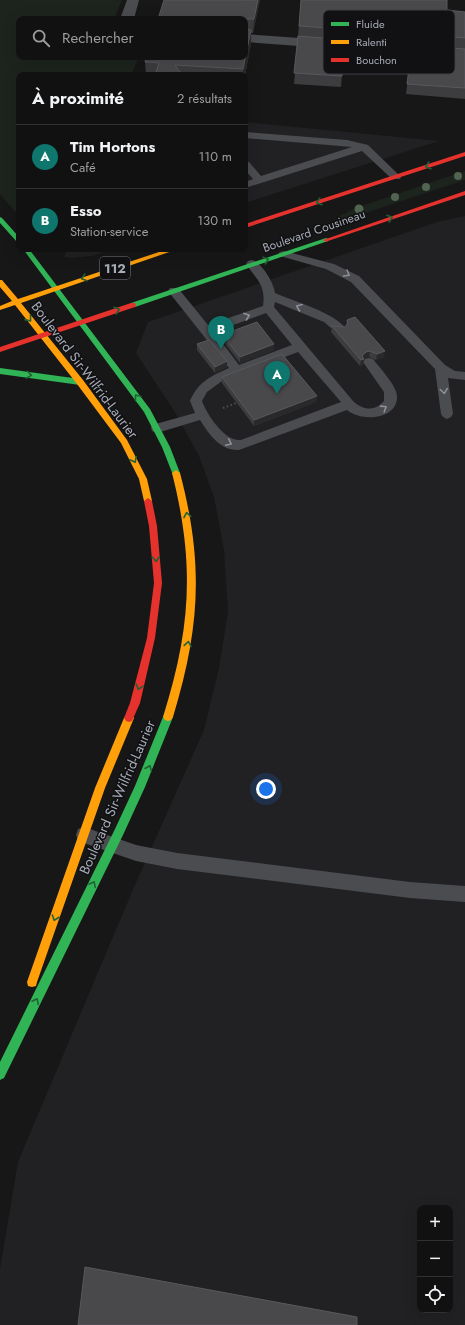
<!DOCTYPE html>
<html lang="fr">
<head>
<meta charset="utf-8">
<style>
	:root { --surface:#111; --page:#1a1a1a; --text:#f1f3f6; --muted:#9c9d9f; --line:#303131; --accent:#0f766e }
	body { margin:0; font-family:Jost,sans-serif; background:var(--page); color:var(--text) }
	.controls { position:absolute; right:12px; bottom:12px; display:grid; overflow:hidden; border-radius:8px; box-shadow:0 4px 16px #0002 }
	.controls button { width:36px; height:36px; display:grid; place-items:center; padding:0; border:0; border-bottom:1px solid var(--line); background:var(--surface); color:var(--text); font:20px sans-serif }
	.you { position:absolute; left:266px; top:789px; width:14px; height:14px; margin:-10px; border:3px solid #fff; border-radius:50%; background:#1a73e8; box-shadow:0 0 0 6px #1a73e833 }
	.badge { display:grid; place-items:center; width:26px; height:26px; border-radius:50%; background:var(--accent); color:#fff; font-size:13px; font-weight:700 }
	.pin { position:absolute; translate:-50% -33px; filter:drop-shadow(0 1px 2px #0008) }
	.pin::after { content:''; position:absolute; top:21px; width:14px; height:12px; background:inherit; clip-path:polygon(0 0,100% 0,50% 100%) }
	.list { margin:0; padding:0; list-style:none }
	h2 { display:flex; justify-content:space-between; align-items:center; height:52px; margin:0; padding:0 16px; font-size:17px }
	h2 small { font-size:13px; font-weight:400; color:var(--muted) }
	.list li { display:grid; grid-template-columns:26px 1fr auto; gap:12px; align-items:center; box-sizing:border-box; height:64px; padding:0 16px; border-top:1px solid var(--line) }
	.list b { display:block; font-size:15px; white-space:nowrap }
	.list p { margin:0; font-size:13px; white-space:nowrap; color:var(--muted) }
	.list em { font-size:13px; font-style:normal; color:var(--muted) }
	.icon { flex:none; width:22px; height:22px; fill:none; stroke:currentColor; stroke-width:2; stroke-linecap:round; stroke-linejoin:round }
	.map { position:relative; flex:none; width:465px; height:1325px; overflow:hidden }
	.search { position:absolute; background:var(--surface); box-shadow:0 4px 16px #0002; left:16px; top:16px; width:232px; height:44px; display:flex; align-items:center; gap:10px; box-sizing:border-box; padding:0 14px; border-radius:8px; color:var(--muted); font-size:15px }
	.panel { position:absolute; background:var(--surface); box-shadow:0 4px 16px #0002; left:16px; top:72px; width:232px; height:180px; border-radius:8px }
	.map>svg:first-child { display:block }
	.built { fill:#212123; fill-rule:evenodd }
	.green { fill:#1d241e }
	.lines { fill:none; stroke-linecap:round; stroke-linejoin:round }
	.path { stroke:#4d4e52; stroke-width:2; stroke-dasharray:1.5 2.5; stroke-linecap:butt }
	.lane { fill:#4b4c50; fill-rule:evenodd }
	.street { fill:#4b4c50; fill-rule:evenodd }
	.fast { fill:#30b455; fill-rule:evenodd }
	.slow { fill:#ff9f0a; fill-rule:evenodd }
	.jam { fill:#e5322d; fill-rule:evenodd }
	.tree { fill:#506451 }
	.wall { fill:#3d3d3f }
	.shaded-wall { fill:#29292a }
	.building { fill:#49494c; stroke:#58595d }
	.oneway { stroke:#206234 }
	.oneway2 { stroke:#8c9099 }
	.labels { text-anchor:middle; stroke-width:3; stroke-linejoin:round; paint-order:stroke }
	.far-street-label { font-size:12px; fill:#a8adb8; stroke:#111113 }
	.shield { fill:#111113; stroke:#7b7e86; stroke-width:1 }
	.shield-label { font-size:13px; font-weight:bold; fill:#a8adb8 }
	.street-label { font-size:14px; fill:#a8adb8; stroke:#111113 }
	.key { fill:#111113; stroke:#3e4045; stroke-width:1 }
	.key-label { font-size:11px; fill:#a8adb8 }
</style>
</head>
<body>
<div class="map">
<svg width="465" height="1325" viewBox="0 0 465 1325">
	<rect width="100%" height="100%" fill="#171717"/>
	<g class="built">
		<path d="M245,122l194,19 -194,62z"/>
		<path d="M465,216v1109h-465v-56l18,-107 116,-275 70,-157 15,-62 9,-56 -4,-62 -10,-53 -15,-41 -23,-42 -40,-61 12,-31 289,-100zM420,1208h30v102h-30z"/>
		<path d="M67,249h46l-21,7 -22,2 -6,-1z"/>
	</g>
	<g class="green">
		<path d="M0,0h122l-8,19h-95v38h120l-8,18h-112v141l-19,-22z"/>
		<path d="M465,171v9l-124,41 -4,-4 21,-10z"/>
	</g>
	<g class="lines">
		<path class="path" d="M223,408l16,-6"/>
		<g class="lane">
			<path d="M245,132l102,8 21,5 33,32 -1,2h-8l-30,-28 -117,37v-6l8,-3 -8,-9v-9l4,1 12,14 91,-29 -107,-9z"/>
			<path d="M284,251l50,13 25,12 86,89 10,6 10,1v8l-17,-2 5,36 -2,3 -4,2 -4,-2 -2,-3 -6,-45 -84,-87 -25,-13 -46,-13 -2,-2 2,-2z"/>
			<path d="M252,260c10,3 22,23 23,33 18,8 61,20 71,36l-2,3h-8l-12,-10 -49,-20 -1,5 79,94c10,9 21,11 31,0v-9l-21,-30 2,-3 4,-1 4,1c6,8 24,27 24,37 1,24 -36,26 -50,14l-108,40c-19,1 -30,-16 -39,-30l-43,13 -5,-2 -1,-3 1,-3 43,-12 -5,-12c8,-19 21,-25 39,-33l-61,-77 2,-3h8l30,37 55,-19c3,-21 -6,-26 -17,-42l2,-3zM266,313l26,32 -53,20 -25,-33zM298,352l43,50 -100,38c-16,2 -34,-25 -39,-39l5,-9 15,-11z"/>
			<path d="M84,827l52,18 41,8 233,29 55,4v16l-55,-4 -233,-29 -41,-8 -58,-20 -2,-6 2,-6z"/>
		</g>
		<g class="street">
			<path d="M127,0h12l-5,19h-14z"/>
			<path d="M245,34l220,16v8l-220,-16z"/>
		</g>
		<g class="fast">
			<path d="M0,217l2,1 17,19v6l-2,-1 -17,-19z"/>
			<path d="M326,238l2,1v2l-193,66h-4l-1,-2 1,-2z"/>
			<path d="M23,249h6l121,160 20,38 10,26 -1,2h-6l-11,-28 -18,-35z"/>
			<path d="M0,368l80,11 4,3 -4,3 -80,-11z"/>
			<path d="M168,713l3,1 2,3 -28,70 -22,48 -119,243 -4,2v-18l115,-233 20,-43 28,-69 2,-3z"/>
		</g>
		<g class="slow">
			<path d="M168,249h10l-157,54 62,77 44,60 20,39 5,22 -4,3 -4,-3 -5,-22 -18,-36 -44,-59 -62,-79 -15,5v-4l12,-5 -12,-14v-7h2l16,19z"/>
			<path d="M176,470l4,3c24,91 20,155 -7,244l-2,3 -3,1 -3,-1 -2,-3c28,-89 32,-153 9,-244z"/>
			<path d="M129,714l3,1 2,3 -29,70 -68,194 -1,4 -4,1 -4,-1 -1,-4 68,-194 29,-70 2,-3z"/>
		</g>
		<g class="jam">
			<path d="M465,152v4l-220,72v-4z"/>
			<path d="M465,191v4l-137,46 -2,1 -3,-2z"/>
			<path d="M131,303h4l1,2 -1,2 -135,45v-5z"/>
			<path d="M148,498l4,3 5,25 5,57 -7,55 -15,65 -8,18 -3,1 -3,-1 -2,-3 6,-15 17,-65 7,-55 -5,-57 -5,-25z"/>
		</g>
	</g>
	<g class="tree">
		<circle cx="458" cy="176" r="4"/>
		<circle cx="426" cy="187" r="4"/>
		<circle cx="395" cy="197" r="4"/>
		<circle cx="359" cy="209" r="4.5"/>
	</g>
	<g class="wall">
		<path d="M164,0h96l-7,33h-2v11l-6,31h-99l-1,-13z"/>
		<path d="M301,0l164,12v87l-59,-5 6,-49 52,4 -52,-4 2,-17 -68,-3 -5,62 -47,-3z"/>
		<path d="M347,320l37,37 -8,3 -7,-3 -4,1 -1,1 -1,6 -3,1 -29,-34 1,-6 13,1 1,-1z"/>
		<path d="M222,335l52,9v6l-34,13 -17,-22z"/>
		<path d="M197,344l30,23 -12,6 -18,-23z"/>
		<path d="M222,377l94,25 -62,24 -32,-43z"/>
		<path d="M85,1267l268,49 4,1z"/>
	</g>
	<g class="shaded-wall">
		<path d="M258,0h2l-7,33 1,-14z"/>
		<path d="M251,30v14l-6,31h-2v-6z"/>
		<path d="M274,344v6l-34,13v-6z"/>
		<path d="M370,351l-1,6 -4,1 -1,1 -1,6 -3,1 2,-10 4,-4z"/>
		<path d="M385,351l-1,6 -8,3 1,-6z"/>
		<path d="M227,361v6l-12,6v-6z"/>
		<path d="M317,396l-1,6 -62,24v-6z"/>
	</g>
	<g class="building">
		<path d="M164,0h94l-4,19h-96z"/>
		<path d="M301,0h146v10l18,2v26l-52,-4 2,-16 -69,-3 -1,14 -46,-3z"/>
		<path d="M245,29l6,1 -8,39 -68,-4 7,10h-27l4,-12 -14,-1 1,-5h99z"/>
		<path d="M298,36l47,4 -3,36 -48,-3z"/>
		<path d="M412,45l53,4v39l-58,-4z"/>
		<path d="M355,317l30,34 -8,3 -7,-3 -4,1 -4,4 2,3 -3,1 -29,-34 13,1 3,-4 -1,-3z"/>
		<path d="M257,322l17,22 -34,13 -18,-22z"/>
		<path d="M209,340l18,21 -12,6 -18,-23z"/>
		<path d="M282,354l35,42 -63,24 -32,-43z"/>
		<path d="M85,1267l272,50v8h-279z"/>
	</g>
	<defs><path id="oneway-chevron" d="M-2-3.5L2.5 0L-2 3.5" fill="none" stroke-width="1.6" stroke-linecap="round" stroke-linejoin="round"/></defs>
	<g class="oneway">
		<use href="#oneway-chevron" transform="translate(428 166) rotate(162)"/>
		<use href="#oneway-chevron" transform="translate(319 202) rotate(162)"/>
		<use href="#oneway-chevron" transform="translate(390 218) rotate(-19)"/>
		<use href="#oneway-chevron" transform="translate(266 260) rotate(-18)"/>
		<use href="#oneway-chevron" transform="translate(84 278) rotate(163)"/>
		<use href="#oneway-chevron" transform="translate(117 310) rotate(-18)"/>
		<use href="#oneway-chevron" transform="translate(29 319) rotate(51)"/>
		<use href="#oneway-chevron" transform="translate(29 375) rotate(9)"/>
		<use href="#oneway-chevron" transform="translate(137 397) rotate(-127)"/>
		<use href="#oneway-chevron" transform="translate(134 460) rotate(63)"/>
		<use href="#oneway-chevron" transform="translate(187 515) rotate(-101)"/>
		<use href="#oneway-chevron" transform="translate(156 559) rotate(87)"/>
		<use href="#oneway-chevron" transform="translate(188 644) rotate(-81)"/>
		<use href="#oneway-chevron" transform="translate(139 687) rotate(106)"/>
		<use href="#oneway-chevron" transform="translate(149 768) rotate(-67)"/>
		<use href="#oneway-chevron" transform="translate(93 884) rotate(-64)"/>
		<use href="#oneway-chevron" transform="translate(55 918) rotate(109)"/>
		<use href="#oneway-chevron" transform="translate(36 1001) rotate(-64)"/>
	</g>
	<g class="oneway2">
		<use href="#oneway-chevron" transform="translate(347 274) rotate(30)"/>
		<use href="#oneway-chevron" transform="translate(299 307) rotate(-158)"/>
		<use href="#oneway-chevron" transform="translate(247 316) rotate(-20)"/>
		<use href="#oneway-chevron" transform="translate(444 391) rotate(82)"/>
		<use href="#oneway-chevron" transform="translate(384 408) rotate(-32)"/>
		<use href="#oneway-chevron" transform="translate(229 443) rotate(25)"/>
	</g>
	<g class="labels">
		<g class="far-street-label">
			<text transform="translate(314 231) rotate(-19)" y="4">Boulevard Cousineau</text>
		</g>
		<rect class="shield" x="100" y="257" width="30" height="22" rx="3"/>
		<g class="shield-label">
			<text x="115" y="273">112</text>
		</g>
		<g class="street-label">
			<text transform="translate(85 370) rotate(53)" y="5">Boulevard Sir-Wilfrid-Laurier</text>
			<text transform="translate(117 797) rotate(-66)" y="5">Boulevard Sir-Wilfrid-Laurier</text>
		</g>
	</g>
	<rect x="323" y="10" width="132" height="64" rx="6" class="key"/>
	<rect x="331" y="22" width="18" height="4" fill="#30b455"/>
	<rect x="331" y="40" width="18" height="4" fill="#ff9f0a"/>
	<rect x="331" y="58" width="18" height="4" fill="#e5322d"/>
	<g class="key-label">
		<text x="356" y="28">Fluide</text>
		<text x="356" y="46">Ralenti</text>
		<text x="356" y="64">Bouchon</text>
	</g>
</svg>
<div class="controls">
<button>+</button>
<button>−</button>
<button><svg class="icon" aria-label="locate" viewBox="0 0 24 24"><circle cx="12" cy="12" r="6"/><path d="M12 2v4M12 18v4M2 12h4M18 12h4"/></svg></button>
</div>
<div class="you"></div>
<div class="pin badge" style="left:277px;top:394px">A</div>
<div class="pin badge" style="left:221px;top:349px">B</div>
<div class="search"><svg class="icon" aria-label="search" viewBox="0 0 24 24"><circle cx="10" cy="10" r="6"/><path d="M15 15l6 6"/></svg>Rechercher</div>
<section class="panel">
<h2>À proximité<small>2 résultats</small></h2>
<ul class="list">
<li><span class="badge">A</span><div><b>Tim Hortons</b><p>Café</p></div><em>110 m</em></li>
<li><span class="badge">B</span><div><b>Esso</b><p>Station-service</p></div><em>130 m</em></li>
</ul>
</section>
</div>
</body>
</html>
